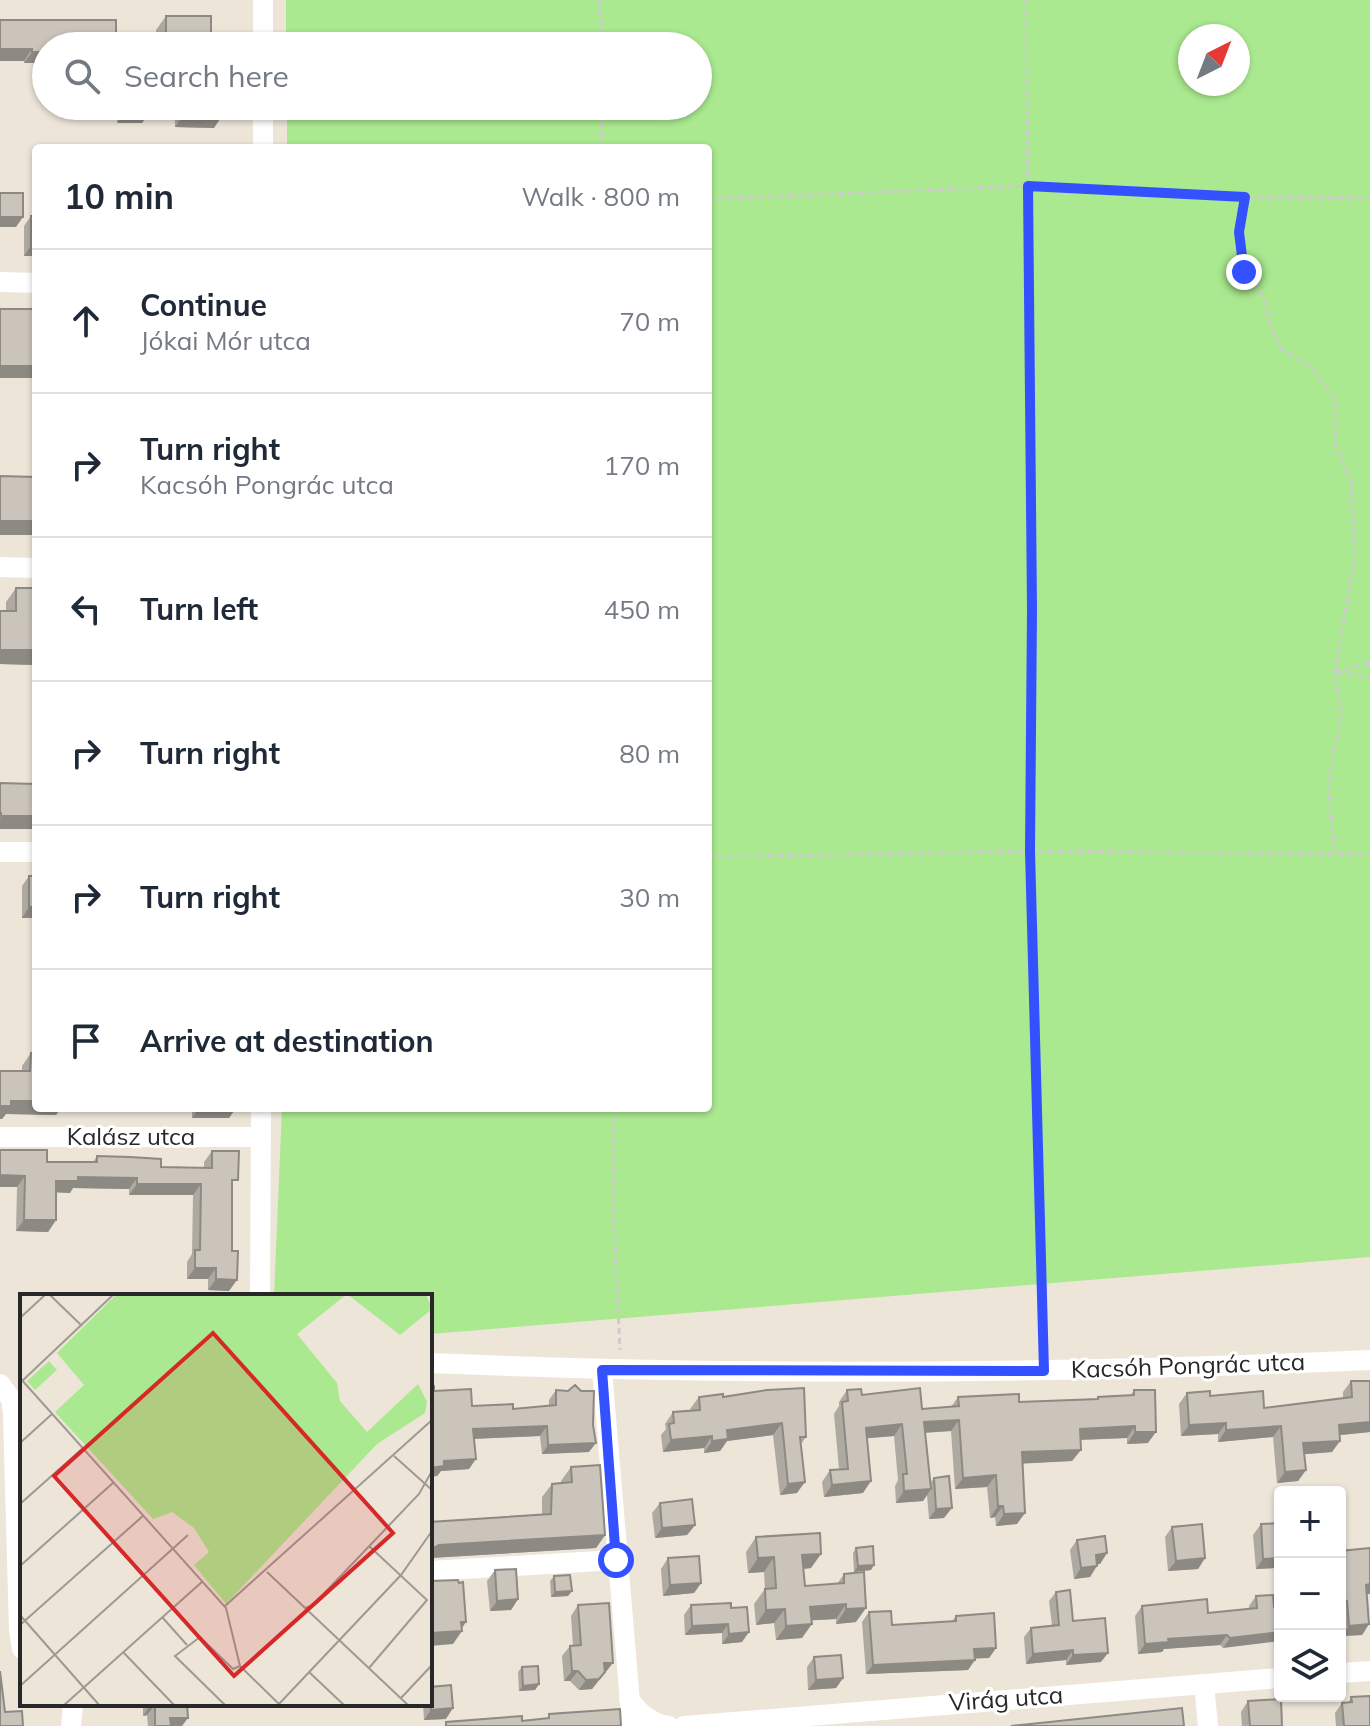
<!DOCTYPE html>
<html lang="en">
<head>
<meta charset="utf-8">
<style>
	:root { --surface:#fff; --page:#f2f2f3; --text:#1f2937; --muted:#747a83; --line:#e0e1e3 }
	body { margin:0; font-family:Mulish,sans-serif; background:var(--page); color:var(--text) }
	.controls { position:absolute; right:24px; bottom:24px; display:grid; overflow:hidden; border-radius:8px; box-shadow:0 2px 6px #0004 }
	.controls button { width:72px; height:72px; display:grid; place-items:center; padding:0; border:0; border-bottom:2px solid var(--line); background:var(--surface); color:var(--text); font:40px sans-serif }
	.compass { position:absolute; left:1178px; top:24px; width:72px; height:72px; border-radius:50%; background:var(--surface); box-shadow:0 2px 6px #0004; rotate:42deg }
	.stop { position:absolute; width:24px; height:24px; margin:-18px; border:6px solid #3351ff; border-radius:50%; background:#fff }
	.stop.end { background:#3351ff; border-color:#fff; box-shadow:0 2px 8px #0008 }
	.list { margin:0; padding:0; list-style:none }
	h2 { display:flex; justify-content:space-between; align-items:center; height:104px; margin:0; padding:0 32px; font-size:34px }
	h2 small { font-size:26px; font-weight:400; color:var(--muted) }
	.list li { display:grid; grid-template-columns:52px 1fr auto; gap:24px; align-items:center; box-sizing:border-box; height:144px; padding:0 32px; border-top:2px solid var(--line) }
	.list b { display:block; font-size:30px; white-space:nowrap }
	.list p { margin:0; font-size:26px; white-space:nowrap; color:var(--muted) }
	.list em { font-size:26px; font-style:normal; color:var(--muted) }
	.icon { flex:none; width:44px; height:44px; fill:none; stroke:currentColor; stroke-width:2; stroke-linecap:round; stroke-linejoin:round }
	.map { position:relative; flex:none; width:1370px; height:1726px; overflow:hidden }
	.search { position:absolute; background:var(--surface); box-shadow:0 2px 6px #0004; left:32px; top:32px; width:680px; height:88px; display:flex; align-items:center; gap:20px; box-sizing:border-box; padding:0 28px; border-radius:44px; color:var(--muted); font-size:30px }
	.panel { position:absolute; background:var(--surface); box-shadow:0 2px 6px #0004; left:32px; top:144px; width:680px; height:968px; border-radius:8px }
	.map>svg:first-child { display:block }
	.green { fill:#aae98f; fill-rule:evenodd }
	.lines { fill:none; stroke-linecap:round; stroke-linejoin:round }
	.path { stroke:#cbcbcb; stroke-width:3; stroke-dasharray:6 4; stroke-linecap:butt }
	.minor { stroke:#fff; stroke-width:20 }
	.wall { fill:#aea9a1 }
	.shaded-wall { fill:#8d8983 }
	.building { fill:#cac4bb; stroke:#8d8983; stroke-width:2 }
	.route { stroke:#3351ff; stroke-width:10 }
	.labels { text-anchor:middle; stroke-width:6; stroke-linejoin:round; paint-order:stroke }
	.street-label { font-size:24px; fill:#282828; stroke:#fff }
	.inset-road { fill:none; stroke:#9e9992; stroke-width:2 }
	.view { fill:#d62828; fill-opacity:0.15; stroke:#d62828; stroke-width:4 }
	.inset-edge { fill:none; stroke:#282828; stroke-width:4 }
</style>
</head>
<body>
<div class="map">
<svg width="1370" height="1726" viewBox="0 0 1370 1726">
	<rect width="100%" height="100%" fill="#ede5d8"/>
	<path class="green" d="M286,0h1084v1257l-940,77v-38h-156l8,-188h426v-960h-421v-42h411v-60h-412zM1190,36h48v48h-48z"/>
	<g class="lines">
		<g class="path">
			<path d="M599,0l4,46"/>
			<path d="M1026,0l6,609 -2,242 14,501"/>
			<path d="M601,148l2,-42"/>
			<path d="M1245,197l-6,35 5,40 19,24 9,35 10,18 30,19 24,32v45l15,38 4,74 -20,115 6,44 -13,66 7,72"/>
			<path d="M708,199l320,-13 217,11 125,1"/>
			<path d="M1335,672l35,-9"/>
			<path d="M1338,672l32,6"/>
			<path d="M708,857l322,-6 340,3"/>
			<path d="M614,1108v116l6,126"/>
		</g>
		<g class="minor">
			<path d="M263,46v-46"/>
			<path d="M263,148v-42"/>
			<path d="M0,282l36,1"/>
			<path d="M0,567l36,1"/>
			<path d="M0,852h36"/>
			<path d="M0,1137h261"/>
			<path d="M260,1296l1,-188"/>
			<path d="M430,1363c313,13 627,11 940,-3"/>
			<path d="M602,1370l30,356"/>
			<path d="M0,1384l11,15 2,14 6,217 3,19"/>
			<path d="M430,1571l186,-11"/>
			<path d="M1340,1673l30,-2"/>
			<path d="M1204,1684l4,42"/>
			<path d="M629,1699c10,14 22,25 40,27"/>
			<path d="M71,1726l2,-22"/>
			<path d="M684,1726l596,-48"/>
		</g>
	</g>
	<g class="wall">
		<path d="M166,16l45,30h-55v-16z"/>
		<path d="M0,20l46,26v26h-7v-9h-15v-2h-24z"/>
		<path d="M117,106h35v3l-10,14h-25z"/>
		<path d="M175,106h49l-10,22 -39,-1z"/>
		<path d="M31,216l5,40h-12v-30z"/>
		<path d="M16,588l20,77 -36,-1v-53h6v-9z"/>
		<path d="M29,876h7v42h-14v-32z"/>
		<path d="M31,1053l72,59h-45l-2,3 -50,-1 -4,5 20,-48v-5z"/>
		<path d="M192,1108h44l-7,10h-37z"/>
		<path d="M0,1150l47,12h46l4,-6 64,11 43,1v-6l8,-11 20,37 -3,103 -21,-1v-11h-21v-17l5,-8 1,-59h-64v-6l-56,-1 -3,5 -14,-1v28l-8,12 -32,-1 1,-44h-17z"/>
		<path d="M1351,1381l19,51 -30,3 -8,17 -28,2 2,16 -8,11 -21,2 -4,-46 -55,5v-8l-37,2 -2,-32 8,-11 23,3 54,12 79,-10v-6z"/>
		<path d="M556,1390l33,62 -47,2 -2,-18 -66,3 -5,30 -28,2 -4,5 -3,-85 38,15 41,3 36,-3v-6z"/>
		<path d="M767,1390l39,47 -5,7 -4,49 -17,2 -7,-60 -46,6 -7,10 -16,2v-5l-41,4 -2,-17 5,-6 -1,-5 8,-12 18,-2 -1,-1 9,-12h24z"/>
		<path d="M847,1390l75,19 29,-2 7,-10 61,5 78,-3 1,-2 33,-2 3,-5 14,53 -21,1v-6l-47,2 -8,21 -50,2 -5,61 -21,2 -1,-9 -5,1 -3,-31 -32,2 -4,-58 -26,2 5,50 4,-5 10,40 -15,1 -2,-24 -4,6 -27,2 -1,-17 3,-6 -4,-44 -27,2 -4,55 -39,4 -2,-15 8,-12 9,-1 -5,-55 5,-8v-4z"/>
		<path d="M571,1467l34,68 -9,13 -166,10v-36l112,-8v-17l10,-13 9,-1v-2z"/>
		<path d="M660,1503l35,22 -8,10 -32,3 -3,-25z"/>
		<path d="M1261,1524l14,44 -19,1 -3,-34z"/>
		<path d="M1172,1527l33,31 -7,11 -30,2 -3,-34z"/>
		<path d="M756,1537l55,31 -8,1 2,17 32,-2 7,-10 12,48 -20,2v-5l-24,1 -10,18 -26,2 -2,-17 -18,2 -2,-21 11,-15 -1,-17 -16,1 -2,-21z"/>
		<path d="M1077,1540l30,13 -7,11h-3l-7,13 -16,2 -4,-29z"/>
		<path d="M856,1548l15,22 -17,2 -1,-19z"/>
		<path d="M1340,1551l27,43 2,30 -7,11 -20,1 -2,-21z"/>
		<path d="M668,1558l33,25 -7,10 -31,3 -2,-27z"/>
		<path d="M495,1570l23,29 -7,11 -21,1 -3,-30z"/>
		<path d="M554,1576l14,20 -17,1 -1,-16z"/>
		<path d="M1056,1592l17,29 28,41 -35,3v-5l-40,4 -2,-27 7,-9 21,-3 -3,-24z"/>
		<path d="M1273,1595l-50,53 -3,-3 -56,4 -2,3 -24,2 -3,-38 7,-10 66,7 41,-4v-3l7,-10z"/>
		<path d="M578,1605l28,68h-2l-12,16 -13,1 -9,-9h-6l-2,-25 8,-10h3l-2,-30z"/>
		<path d="M691,1605l40,3 11,34 -20,2v-11l-37,2 -1,-20z"/>
		<path d="M869,1612l23,13 60,-4 4,-5 40,32 -7,10h-14l-7,12 -102,4 -4,-52z"/>
		<path d="M814,1657l29,21 -7,10 -28,2 -1,-23z"/>
		<path d="M522,1667l17,17 -4,6 -16,1 -1,-19z"/>
		<path d="M430,1687l16,32 -22,1 -1,-16h7z"/>
		<path d="M1351,1697l19,29h-34l-1,-13 7,-10h6z"/>
		<path d="M1248,1701l34,25h-40l-1,-14z"/>
		<path d="M134,1704h53l-5,22h-34l-1,-11 -4,1v-8h-9z"/>
	</g>
	<g class="shaded-wall">
		<path d="M0,49h32l-8,12h-24z"/>
		<path d="M32,52h14v1l-7,10h-15z"/>
		<path d="M46,61v11h-7z"/>
		<path d="M127,108l25,1 -10,14h-25z"/>
		<path d="M185,113h39l-10,15 -39,-1z"/>
		<path d="M0,217h23l-7,10h-16z"/>
		<path d="M31,246h5v10h-12z"/>
		<rect x="0" y="366" width="36" height="12"/>
		<rect x="0" y="521" width="36" height="14"/>
		<path d="M0,650h36v15l-36,-1z"/>
		<path d="M1,816h35v9l-2,4h-34v-11z"/>
		<path d="M29,907h7v11h-14z"/>
		<path d="M11,1101h25v7h70l-3,4h-45l-2,3 -50,-1 -4,5h-2v-13z"/>
		<path d="M199,1108h37l-7,10h-37z"/>
		<path d="M0,1175l25,1 -8,11h-17z"/>
		<path d="M78,1177l59,1 -8,11 -56,-1 -3,5 -22,-1 8,-11z"/>
		<path d="M137,1184h64l-8,11h-64z"/>
		<path d="M24,1220h32l-8,12 -32,-1z"/>
		<path d="M195,1268h21l-8,11h-21z"/>
		<path d="M216,1279l21,1 -8,11 -21,-1z"/>
		<path d="M959,1420l-8,11 -35,2 8,-11z"/>
		<path d="M1370,1422v10l-39,4 8,-11z"/>
		<path d="M782,1423l-9,12 -46,6 -7,10 -16,2 8,-12 15,-11z"/>
		<path d="M1226,1423l-8,11 -37,2 8,-11z"/>
		<path d="M902,1424l-8,12 -36,3 8,-11z"/>
		<path d="M547,1426l-7,10 -73,3 6,-10z"/>
		<path d="M1135,1426l-8,12 -55,2 8,-11z"/>
		<path d="M1281,1426l-8,11 -55,5 8,-12z"/>
		<path d="M1135,1432h21l-8,11 -21,1z"/>
		<path d="M712,1436l-8,12 -41,4 8,-12z"/>
		<path d="M1340,1441l-8,11 -37,3 8,-12z"/>
		<path d="M596,1443l-7,9 -47,2 6,-9z"/>
		<path d="M1081,1450l-9,11 -58,3 8,-12z"/>
		<path d="M476,1459l-7,10 -28,2 -4,5 -7,1v-9l14,-7z"/>
		<path d="M1306,1470l-8,11 -21,2 8,-11z"/>
		<path d="M996,1475l-9,12 -32,2 8,-11z"/>
		<path d="M871,1481l-8,12 -39,4 8,-12z"/>
		<path d="M805,1482l-8,11 -17,2 8,-11z"/>
		<path d="M931,1489l-8,12 -27,2 8,-12z"/>
		<path d="M998,1506h5l-8,11 -5,1z"/>
		<path d="M952,1508l-8,10 -15,1 7,-10z"/>
		<path d="M1025,1513l-8,11 -21,2 8,-12z"/>
		<path d="M695,1525l-8,10 -32,3 7,-10z"/>
		<path d="M605,1535l-9,13 -166,10v-8l9,-5z"/>
		<path d="M1107,1553l-7,11 -12,1 8,-10z"/>
		<path d="M821,1554l-10,14 -19,2 10,-15z"/>
		<path d="M774,1557l-10,15 -16,1 10,-15z"/>
		<path d="M1205,1558l-7,11 -30,2 8,-10z"/>
		<path d="M1280,1558v3l-5,7 -19,1 7,-10z"/>
		<path d="M874,1565l-3,5 -17,2 4,-6z"/>
		<path d="M1097,1566l-7,11 -16,2 7,-11z"/>
		<path d="M701,1583l-7,10 -31,3 7,-11z"/>
		<path d="M1370,1584v10l-12,1 8,-10z"/>
		<path d="M572,1591l-4,5 -17,1 4,-5z"/>
		<path d="M518,1599l-7,11 -21,1 7,-10z"/>
		<path d="M1347,1601l-7,10v-9z"/>
		<path d="M846,1604l-10,15 -36,2 10,-14z"/>
		<path d="M866,1608l-10,14 -20,2 10,-15z"/>
		<path d="M785,1609l-11,14 -18,2 10,-15z"/>
		<path d="M461,1622h5l-6,9h2l-9,13 -23,2v-13z"/>
		<path d="M728,1624l-6,9 -37,2 7,-9z"/>
		<path d="M812,1624l-10,14 -26,2 10,-14z"/>
		<path d="M1369,1624l-7,11 -20,1 7,-10z"/>
		<path d="M749,1632l-7,10 -20,2 7,-10z"/>
		<path d="M1280,1632v9l-57,7 7,-10z"/>
		<path d="M1227,1635l-7,10 -56,4 -2,3 -24,2 7,-10 23,-5z"/>
		<path d="M996,1648l-7,10 -21,1 6,-10z"/>
		<path d="M1073,1650l-7,10 -40,4 7,-10z"/>
		<path d="M1108,1653l-7,9 -35,3 7,-10z"/>
		<path d="M975,1660l-7,10 -102,4 7,-9z"/>
		<path d="M604,1663h9l-21,26 -13,1 7,-10z"/>
		<path d="M572,1671h6l-8,10h-6z"/>
		<path d="M843,1678l-7,10 -28,2 8,-10z"/>
		<path d="M539,1684l-4,6 -16,1 4,-5z"/>
		<path d="M137,1704h8l-2,4h-9z"/>
		<path d="M150,1705h5l-8,10 -4,1z"/>
		<path d="M453,1708l-7,11 -22,1 7,-10z"/>
		<path d="M170,1718h18l-6,8h-17z"/>
	</g>
	<g class="building">
		<rect x="166" y="16" width="45" height="30"/>
		<path d="M0,20h116v26h-70v6h-14v-3h-32z"/>
		<path d="M127,106h25v3l-25,-1z"/>
		<rect x="185" y="106" width="39" height="7"/>
		<rect x="0" y="193" width="23" height="24"/>
		<rect x="31" y="216" width="5" height="30"/>
		<rect x="0" y="309" width="36" height="57"/>
		<path d="M0,476l36,1v44h-36z"/>
		<path d="M16,588h20v62h-36v-39h16z"/>
		<path d="M0,783l36,1v32h-35v-3h-1z"/>
		<rect x="29" y="876" width="7" height="31"/>
		<path d="M31,1053l5,1v47h-25v5h-11v-35h30z"/>
		<path d="M0,1150h47v12h50v-6l33,1 31,2v8l51,1v-17h27l-1,29h-6v71h6l-1,29 -21,-1v-11h-21v-18h5l1,-66h-64v-6l-59,-1v4h-22v39h-32l1,-44 -25,-1z"/>
		<path d="M1351,1381h19v41l-31,3 1,16 -37,2 3,27 -21,2 -4,-46 -55,4v-7l-37,2 -2,-32 23,-2v5l53,-5 1,17 88,-11z"/>
		<path d="M575,1385l6,6h13l-1,34 3,18 -48,2 -1,-19 -74,3 3,30 -32,2v5l-14,2v-82h4v5l37,-2 1,17 41,-2v5l43,-4v-15l12,1z"/>
		<path d="M804,1388l2,49h-6l5,45 -17,2 -6,-61 -55,7 1,9 -16,2v-5l-41,4 -2,-16 5,-1 -1,-11 27,-2 -1,-13 24,-3v3l44,-7z"/>
		<path d="M920,1388l2,21 37,-3 -1,-9 61,-3v8l79,-3v-2l36,-2v-5h21l1,42h-21v-6l-55,3 1,21 -59,2 3,61 -21,1 -1,-8h-5l-2,-31 -33,3 -4,-58 -35,2 7,67 -27,2 -1,-17h4l-5,-50 -36,4 5,53 -39,4 -2,-15 18,-1 -6,-67 6,-1 -1,-11 14,-1 1,6z"/>
		<path d="M600,1465l5,70 -166,10 -9,5v-28l121,-8 1,-30 20,-2 -1,-15z"/>
		<path d="M949,1476l3,32 -16,1 -2,-31z"/>
		<path d="M692,1499l3,26 -33,3 -2,-25z"/>
		<path d="M1280,1523v35l-17,1 -2,-35z"/>
		<path d="M1202,1524l3,34 -29,3 -4,-34z"/>
		<path d="M820,1533l1,21 -19,1 3,31 39,-3v-9l20,-2 2,36 -20,1v-5l-36,3 2,17 -26,2 -1,-17 -19,1 -1,-21 11,-1 -2,-31 -16,1 -2,-21z"/>
		<path d="M1105,1536l2,17 -11,2 1,11 -16,2 -4,-28z"/>
		<path d="M873,1546l1,19 -16,1 -2,-18z"/>
		<path d="M1370,1548v36l-4,1 3,39 -20,2 -2,-25 -7,1v-51z"/>
		<path d="M699,1556l2,27 -31,2 -2,-27z"/>
		<path d="M516,1569l2,30 -21,2 -2,-31z"/>
		<path d="M570,1575l2,16 -17,1 -1,-16z"/>
		<path d="M458,1580l1,3 4,-1 3,40h-5l1,9 -32,2v-52z"/>
		<path d="M1070,1590l3,31 32,-3 3,35 -35,2v-5l-40,4 -2,-26 28,-3 -3,-33z"/>
		<path d="M1273,1595l1,12 6,-1v26l-50,6 -3,-3 -59,4 1,3 -24,2 -3,-38 65,-7 1,14 49,-5 -1,-12z"/>
		<path d="M609,1603l4,60h-9l1,9 -6,7 -13,1 -8,-9h-6l-2,-25 11,-1 -3,-40z"/>
		<path d="M731,1603v5l16,-1 2,25 -20,2 -1,-10 -36,2 -1,-21z"/>
		<path d="M891,1611l1,14 64,-4v-5l38,-3 2,35 -22,1 1,11 -102,5 -4,-53z"/>
		<path d="M841,1655l2,23 -27,2 -2,-23z"/>
		<path d="M538,1666l1,18 -16,2 -1,-19z"/>
		<path d="M0,1671l5,41 17,-1 1,15h-23z"/>
		<path d="M451,1685l2,23 -22,2 -1,-23z"/>
		<path d="M1370,1696v30h-26l-2,-23 10,-1 -1,-5z"/>
		<path d="M1281,1699l1,27h-32l-2,-25z"/>
		<path d="M150,1704h37l1,14h-18l1,8h-16v-21h-5z"/>
		<path d="M1182,1708l2,18h-173z"/>
		<path d="M620,1709l1,17h-175v-4l76,-6v5l27,-3v-4z"/>
	</g>
	<g class="lines">
		<path class="route" d="M616,1560l-14,-190 442,1 -14,-520 2,-242 -4,-423 217,11 -6,35 5,40"/>
	</g>
	<g class="labels">
		<g class="street-label">
			<text x="131" y="1145">Kalász utca</text>
			<text transform="translate(1188 1366) rotate(-2)" y="8">Kacsóh Pongrác utca</text>
			<text transform="translate(1006 1699) rotate(-4)" y="8">Virág utca</text>
		</g>
	</g>
	<g transform="translate(20 1294)">
		<rect width="412" height="412" fill="#ede5d8"/>
		<path d="M97,0h230l-50,40 40,49 3,18 27,31 51,-48 9,18 -2,11 -48,31 -151,160 -32,-39 15,-13 -15,-24 -22,-16 -19,7 -98,-107 29,-27 -27,-32zM327,0h79l6,15 -32,26zM29,67l8,9 -22,20 -8,-9z" fill="#aae98f"/>
		<path class="inset-road" d="M29,0l33,32M0,24l26,-24M0,84l206,230 14,58 41,40M0,89l94,-89M0,149l32,-29M374,162l38,34M0,210l63,-56M0,272l94,-84M247,278l142,134M205,312l207,-186M284,314l8,-2 107,-112 13,-23M0,321l80,91M142,323l25,28M0,331l124,-110M103,358l52,54M349,374l58,-68 -58,-54M289,378l36,34M0,392l168,-151M381,404l31,-33M258,411l123,-130 31,-44M43,412l140,-125M206,412l-51,-50 25,-19 33,32 7,-3"/>
		<path class="view" d="M193,39l180,200 -159,143 -180,-200z"/>
		<rect width="412" height="412" class="inset-edge"/>
	</g>
</svg>
<div class="controls">
<button>+</button>
<button>−</button>
<button><svg class="icon" aria-label="layers" viewBox="0 0 24 24"><path d="M12 4l9 5-9 5-9-5zM3 14l9 5 9-5"/></svg></button>
</div>
<svg class="compass" viewBox="-18 -18 36 36"><path d="M0-13l5 13h-10z" fill="#e53935"/><path d="M0 13l5-13h-10z" fill="#747a83"/></svg>
<div class="stop" style="left:616px;top:1560px"></div>
<div class="stop end" style="left:1244px;top:272px"></div>
<div class="search"><svg class="icon" aria-label="search" viewBox="0 0 24 24"><circle cx="10" cy="10" r="6"/><path d="M15 15l6 6"/></svg>Search here</div>
<section class="panel">
<h2>10 min<small>Walk · 800 m</small></h2>
<ul class="list">
<li><svg class="icon" aria-label="ahead" viewBox="0 0 24 24"><path d="M12 20V5M6 11l6-6 6 6"/></svg><div><b>Continue</b><p>Jókai Mór utca</p></div><em>70 m</em></li>
<li><svg class="icon" aria-label="right" viewBox="0 0 24 24"><path d="M7 20v-9h11M14 6l5 5-5 5"/></svg><div><b>Turn right</b><p>Kacsóh Pongrác utca</p></div><em>170 m</em></li>
<li><svg class="icon" aria-label="left" viewBox="0 0 24 24"><path d="M17 20v-9H6M10 6l-5 5 5 5"/></svg><div><b>Turn left</b></div><em>450 m</em></li>
<li><svg class="icon" aria-label="right" viewBox="0 0 24 24"><path d="M7 20v-9h11M14 6l5 5-5 5"/></svg><div><b>Turn right</b></div><em>80 m</em></li>
<li><svg class="icon" aria-label="right" viewBox="0 0 24 24"><path d="M7 20v-9h11M14 6l5 5-5 5"/></svg><div><b>Turn right</b></div><em>30 m</em></li>
<li><svg class="icon" aria-label="arrive" viewBox="0 0 24 24"><path d="M6 21V4h12l-3 4 3 4H6"/></svg><div><b>Arrive at destination</b></div></li>
</ul>
</section>
</div>
</body>
</html>
